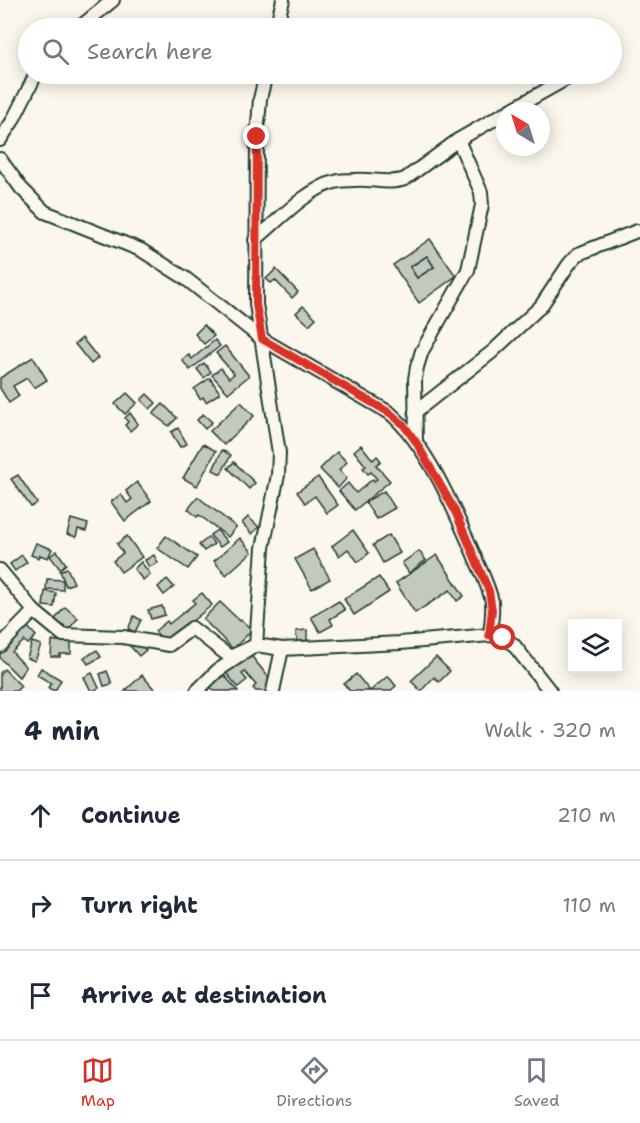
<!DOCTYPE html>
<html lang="en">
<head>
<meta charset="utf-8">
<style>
	:root { --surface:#fff; --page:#f2f2f3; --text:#1f2937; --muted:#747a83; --line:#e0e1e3; --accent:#d93025 }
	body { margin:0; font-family:"Shantell Sans",sans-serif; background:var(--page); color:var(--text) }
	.controls { position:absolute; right:18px; bottom:18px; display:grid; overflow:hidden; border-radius:0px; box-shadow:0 3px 15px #0003 }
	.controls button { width:54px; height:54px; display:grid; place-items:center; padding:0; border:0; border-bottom:2px solid var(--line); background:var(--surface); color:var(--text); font:30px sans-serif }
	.compass { position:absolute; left:496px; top:102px; width:54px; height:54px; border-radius:50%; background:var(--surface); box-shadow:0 3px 15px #0003; rotate:322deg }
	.stop { position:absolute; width:18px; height:18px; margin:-14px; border:4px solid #d93025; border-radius:50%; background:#fff }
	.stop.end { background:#d93025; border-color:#fff; box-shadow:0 2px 6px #0008 }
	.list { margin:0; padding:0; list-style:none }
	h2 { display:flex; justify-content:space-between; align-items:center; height:78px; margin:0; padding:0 24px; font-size:26px }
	h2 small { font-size:20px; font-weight:400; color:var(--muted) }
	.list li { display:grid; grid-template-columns:39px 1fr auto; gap:18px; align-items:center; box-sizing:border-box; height:90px; padding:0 24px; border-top:2px solid var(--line) }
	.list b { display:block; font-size:22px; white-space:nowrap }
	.list em { font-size:20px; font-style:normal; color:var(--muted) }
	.icon { flex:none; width:33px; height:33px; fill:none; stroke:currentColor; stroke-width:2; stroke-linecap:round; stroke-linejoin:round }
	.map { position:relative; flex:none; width:640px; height:691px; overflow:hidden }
	.search { position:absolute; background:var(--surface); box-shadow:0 3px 15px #0003; left:18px; right:18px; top:18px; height:66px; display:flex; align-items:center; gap:15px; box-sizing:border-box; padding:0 21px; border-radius:33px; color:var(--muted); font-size:22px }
	.sheet { height:348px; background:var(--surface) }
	nav { display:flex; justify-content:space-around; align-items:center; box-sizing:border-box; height:84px; border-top:2px solid var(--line); background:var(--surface); font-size:16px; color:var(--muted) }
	nav a { display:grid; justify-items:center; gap:3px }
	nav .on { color:var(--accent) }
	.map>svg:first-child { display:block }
	.building { fill:#c4c9be; stroke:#1f3d34; stroke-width:1.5; fill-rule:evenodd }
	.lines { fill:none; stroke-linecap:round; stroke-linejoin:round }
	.minor-casing { stroke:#1f3d34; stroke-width:16 }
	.minor { stroke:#fbf7ec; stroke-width:12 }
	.route { stroke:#d93025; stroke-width:8 }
</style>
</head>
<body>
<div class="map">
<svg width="640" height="691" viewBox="0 0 640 691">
	<rect width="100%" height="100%" fill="#fbf7ec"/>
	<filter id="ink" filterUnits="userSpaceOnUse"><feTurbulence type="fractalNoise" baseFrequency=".0167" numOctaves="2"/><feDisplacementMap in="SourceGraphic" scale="12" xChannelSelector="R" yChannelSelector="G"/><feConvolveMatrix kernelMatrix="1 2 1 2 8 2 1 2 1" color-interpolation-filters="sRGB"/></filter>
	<g filter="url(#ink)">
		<g class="building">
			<path d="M430,239l26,37 -37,27 -26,-38zM427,256l7,11 -17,11 -7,-11z"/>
			<path d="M427,256l7,11 -17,11 -7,-11z"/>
			<path d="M276,269l22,23 -6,6 -17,-18 -4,3 -5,-4z"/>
			<path d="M303,306l13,12 -7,7 -13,-12z"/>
			<path d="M204,325l10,11 -10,8 -9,-10z"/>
			<path d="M82,338l16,20 -7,6 -16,-20z"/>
			<path d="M215,340l5,6 -30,24 -8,-10 7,-5 3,4z"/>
			<path d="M225,346l24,30 -21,17 -16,-18 9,-7 8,10 5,-4 -18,-21z"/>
			<path d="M33,357l14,23 -13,8 -7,-10 -14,8 6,10 -10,7 -9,-15v-10z"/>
			<path d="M204,363l7,9 -7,6 -7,-9z"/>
			<path d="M210,378l10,15 -14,9 -3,-5 -3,2 -6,-10z"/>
			<path d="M127,393l10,10 -12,11 -10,-10z"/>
			<path d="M147,394l9,9 -6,6 -9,-9z"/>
			<path d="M241,402l13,14 -30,29 -14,-14z"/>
			<path d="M163,404l14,14 -8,8 -16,-12z"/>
			<path d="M130,413l8,11 -8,7 -5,-6 3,-3 -3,-4z"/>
			<path d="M203,414l9,8 -7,7 -8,-9z"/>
			<path d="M178,428l9,16 -7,3 -9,-15z"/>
			<path d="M203,444l13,7 -19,35 -14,-8z"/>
			<path d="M361,445l12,15 4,-4 4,5 -5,4 14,16 -35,29 -16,-19 9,-8 8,10 17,-14 1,2 3,-2 -6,-7 -3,2 -5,-6 3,-2 -12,-15z"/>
			<path d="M222,450l9,5 -10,19 -8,-4z"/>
			<path d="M337,452l10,10 -8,8 8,8 -9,10 -18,-19z"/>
			<path d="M234,462l21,21 -6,6 -21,-21z"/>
			<path d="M18,475l19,28 -6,4 -20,-28z"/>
			<path d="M318,477l20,28 -11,8 -12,-17 -10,7 -8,-11z"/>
			<path d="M137,482l14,19 -26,20 -14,-19 10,-8 6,9 5,-4 -6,-8z"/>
			<path d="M384,491l11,17 -19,11 -11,-17z"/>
			<path d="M198,497l38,30 -8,10 -29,-22 -2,2 -9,-8z"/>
			<path d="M248,517l11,10 -7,7 -10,-11z"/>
			<path d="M71,519l17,5 -2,7 -8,-2 -2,8 -9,-3z"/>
			<path d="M217,530l10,12 -7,5 -10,-12z"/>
			<path d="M353,530l16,23 -11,9 -10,-13 -9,7 -7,-10z"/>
			<path d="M389,535l11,18 -17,10 -10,-18z"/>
			<path d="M127,536l15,21 -21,15 -8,-11 10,-8 -6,-9z"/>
			<path d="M166,536l31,21 -9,12 -31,-21z"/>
			<path d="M209,537l5,7 -10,7 -5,-6z"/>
			<path d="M240,538l12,14 -26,23 -12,-14z"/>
			<path d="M36,543l16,6 -4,9 -8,-3 -1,3 -8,-3z"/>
			<path d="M313,549l17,30 -18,10 -17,-30z"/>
			<path d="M57,551l9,13 -6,5 -10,-13z"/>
			<path d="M419,551l7,9 -17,13 -7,-10z"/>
			<path d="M22,555l5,7 -12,9 -5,-7z"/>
			<path d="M154,555l4,8 -9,4 -4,-7z"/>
			<path d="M437,555l27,41 -7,5 -7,-11 -35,23 -19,-30z"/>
			<path d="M141,562l9,12 -7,6 -9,-11z"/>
			<path d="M67,568l7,15 -8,3 -6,-15z"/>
			<path d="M379,577l10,15 -35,23 -10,-16z"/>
			<path d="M47,579l16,1v10l-17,-1z"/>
			<path d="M167,579l7,8 -10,8 -6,-8z"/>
			<path d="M45,591l11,2 -2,14 -11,-1z"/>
			<path d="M202,593l10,12 -47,38 -10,-12 12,-10 2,3 26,-21 -2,-3z"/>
			<path d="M339,601l6,9 -15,9 3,6 -13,7 -9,-15z"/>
			<path d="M220,602l20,19 1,-1 11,10 -19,19 -30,-30z"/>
			<path d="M162,606l3,9 -14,4 -3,-9z"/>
			<path d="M65,607l13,11 -13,16 -13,-11z"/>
			<path d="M134,616l7,4 -6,12 -7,-3z"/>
			<path d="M25,624l11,12 -8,8 -4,-3 -12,11 14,15 -7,10 -19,-19v-10z"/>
			<path d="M307,630v11l-10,1 -1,-11z"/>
			<path d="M137,640l9,10 -7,6 -9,-10z"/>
			<path d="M52,641h19v13h-11v3h-9z"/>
			<path d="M32,642l9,3 -6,16 -8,-3z"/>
			<path d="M97,650l4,7 -13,7 -4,-6z"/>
			<path d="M249,653l25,31 -8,7h-10l-3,-3 3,-3 -11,-13 -3,2 5,6 -9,7 -12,-14v-3z"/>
			<path d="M436,657l14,14 -11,11 -5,-5 -13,14 -10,-10z"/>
			<path d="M41,668l20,12 -6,11 -7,-3 3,-5 -14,-8z"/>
			<path d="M4,669l17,17 -5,5h-16v-18z"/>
			<path d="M107,671l5,13 -8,2 -4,-12z"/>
			<path d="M92,673l7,15 -6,3h-2l-7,-14z"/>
			<path d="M356,674l14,17 18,-15 8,10 -6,5h-40l-6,-7z"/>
			<path d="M142,675l14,16h-31z"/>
			<path d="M224,675l14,16h-24l-4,-4z"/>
		</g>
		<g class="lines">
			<defs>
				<g id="minor">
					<path d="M79,28l34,-28"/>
					<path d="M276,28l7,-28"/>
					<path d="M509,111l66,-37"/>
					<path d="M0,140l12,-18 24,-48"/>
					<path d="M0,159l21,29 24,24 96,38 44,28 77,61 128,74c38,33 64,96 84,142 6,15 15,31 18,47 1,11 -1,22 -2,33"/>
					<path d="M255,240c22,-18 53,-52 80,-58 6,-2 13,-2 19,-2 16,-2 35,5 51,-1l53,-39 47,-27"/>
					<path d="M415,412l77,-60 49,-46 28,-42 9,-10 59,-23"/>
					<path d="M416,442l-1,-63 2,-12 5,-16 46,-81 14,-65 -1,-13 -23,-52"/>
					<path d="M0,570l34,41 29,24 60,2 46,8 23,-17 38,29 26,-12 26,4 118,-6 90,-8 13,3 10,6 37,47"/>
					<path d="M0,646l34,-35"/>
					<path d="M197,691l20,-20 39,-26 7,-97 15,-73 1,-22 -23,-149 1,-167 3,-38 6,-25"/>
					<path d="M273,691l9,-42"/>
				</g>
			</defs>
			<use href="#minor" class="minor-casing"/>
			<use href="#minor" class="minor"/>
		</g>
	</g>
	<g class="lines" filter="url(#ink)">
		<path class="route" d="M257,137l-1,167 6,35 128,74 13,11 13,18 38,67 35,82 3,19 -3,25 14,3"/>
	</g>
</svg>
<div class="controls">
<button><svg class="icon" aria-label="layers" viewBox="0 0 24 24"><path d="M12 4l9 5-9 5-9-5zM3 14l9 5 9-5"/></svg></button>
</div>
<svg class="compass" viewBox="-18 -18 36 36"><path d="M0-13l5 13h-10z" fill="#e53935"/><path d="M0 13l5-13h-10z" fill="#747a83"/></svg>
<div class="stop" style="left:503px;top:638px"></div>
<div class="stop end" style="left:257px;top:137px"></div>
<div class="search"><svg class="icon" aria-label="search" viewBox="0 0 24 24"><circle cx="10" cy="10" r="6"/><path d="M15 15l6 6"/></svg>Search here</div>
</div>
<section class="sheet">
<h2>4 min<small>Walk · 320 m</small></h2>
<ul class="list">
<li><svg class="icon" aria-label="ahead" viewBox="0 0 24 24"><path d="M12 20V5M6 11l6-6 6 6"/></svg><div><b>Continue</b></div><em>210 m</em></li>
<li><svg class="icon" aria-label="right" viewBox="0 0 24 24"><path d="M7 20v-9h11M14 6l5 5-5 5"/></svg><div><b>Turn right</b></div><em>110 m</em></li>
<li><svg class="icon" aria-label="arrive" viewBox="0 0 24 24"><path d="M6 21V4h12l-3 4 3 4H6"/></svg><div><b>Arrive at destination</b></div></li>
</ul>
</section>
<nav>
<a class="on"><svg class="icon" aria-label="map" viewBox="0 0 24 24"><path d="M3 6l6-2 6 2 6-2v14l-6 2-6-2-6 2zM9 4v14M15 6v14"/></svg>Map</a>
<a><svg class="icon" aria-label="directions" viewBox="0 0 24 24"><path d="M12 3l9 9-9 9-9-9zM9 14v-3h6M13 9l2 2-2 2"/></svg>Directions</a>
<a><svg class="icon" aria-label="saved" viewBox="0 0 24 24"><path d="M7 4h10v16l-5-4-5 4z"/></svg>Saved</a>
</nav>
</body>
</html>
